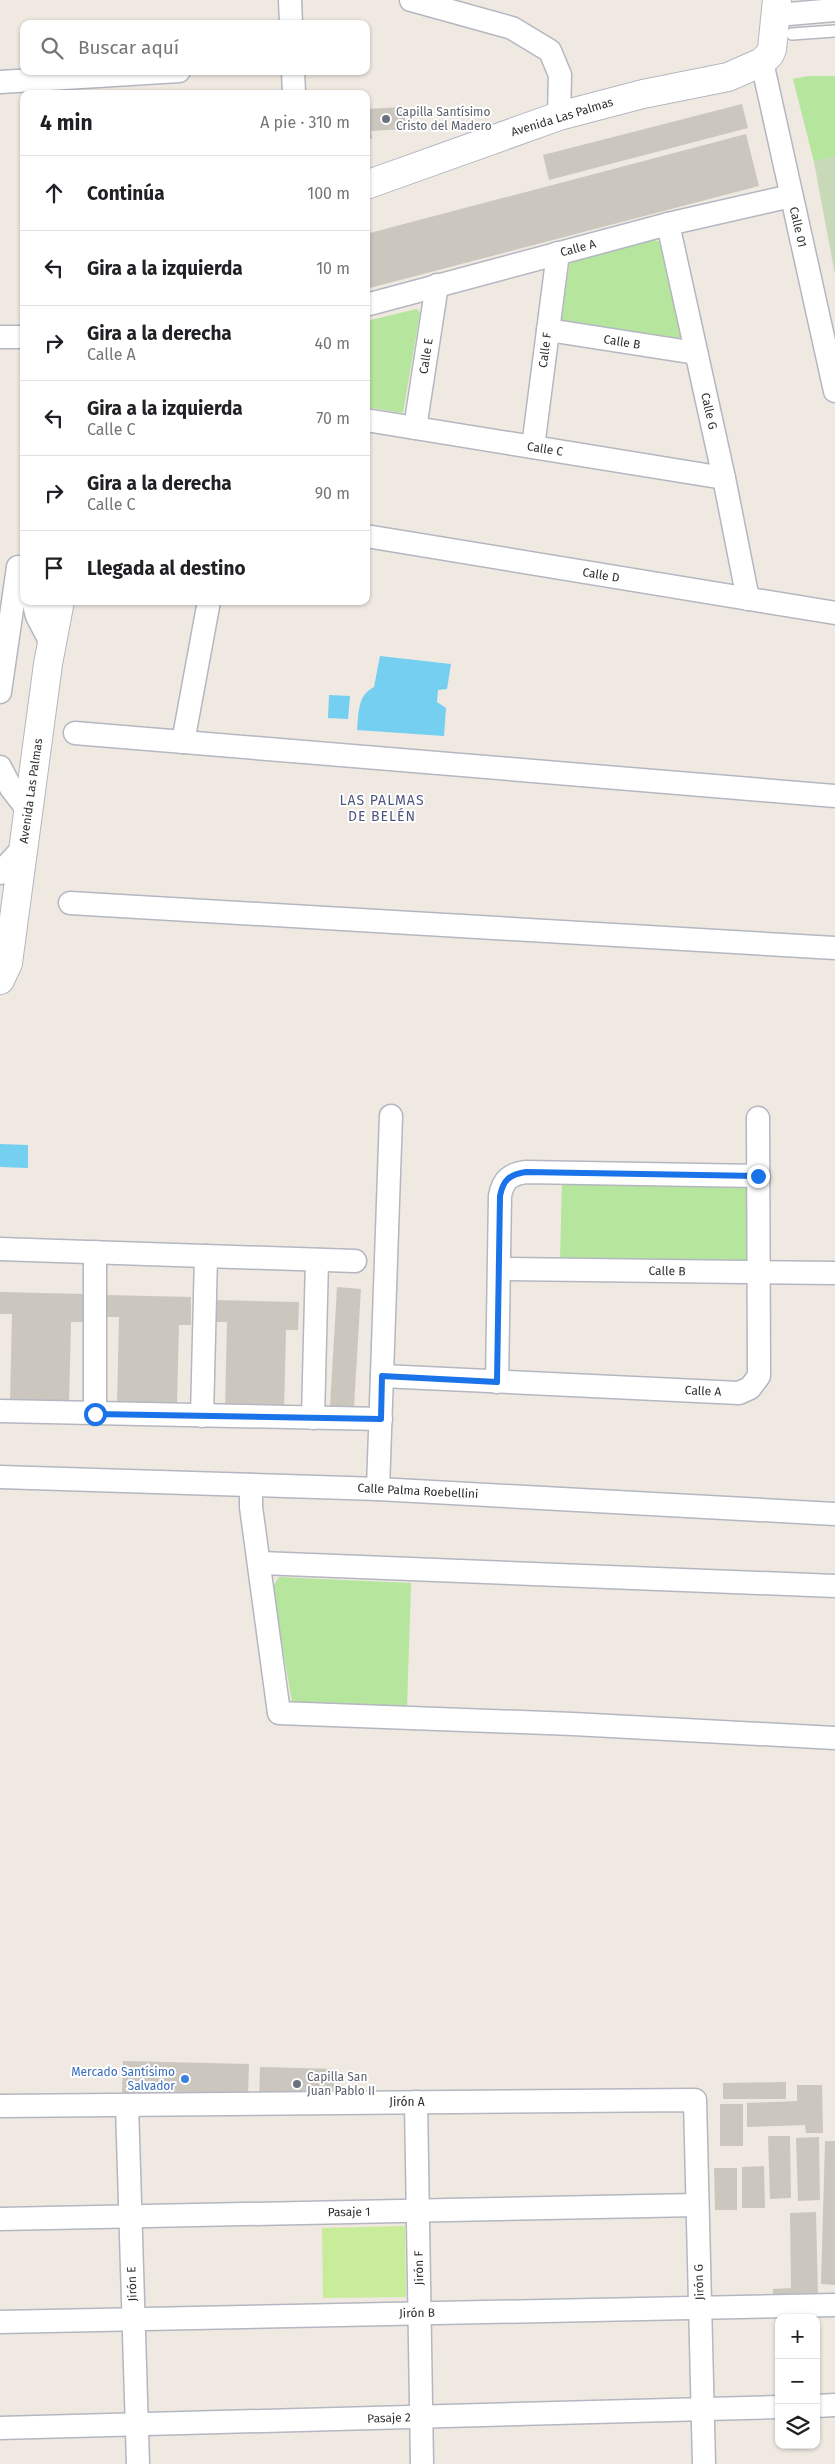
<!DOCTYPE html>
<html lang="es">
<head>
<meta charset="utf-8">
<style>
	:root { --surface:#fff; --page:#f6f6f6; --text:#202124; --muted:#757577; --line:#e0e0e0 }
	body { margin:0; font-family:"Fira Sans",sans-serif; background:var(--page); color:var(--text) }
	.controls { position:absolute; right:15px; bottom:15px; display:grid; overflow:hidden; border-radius:10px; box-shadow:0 1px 4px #0004 }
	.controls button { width:45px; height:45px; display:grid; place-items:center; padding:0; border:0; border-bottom:1px solid var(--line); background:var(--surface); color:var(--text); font:25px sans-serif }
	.stop { position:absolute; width:15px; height:15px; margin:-11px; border:4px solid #1a73e8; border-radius:50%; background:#fff }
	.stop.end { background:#1a73e8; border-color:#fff; box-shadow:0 1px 5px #0008 }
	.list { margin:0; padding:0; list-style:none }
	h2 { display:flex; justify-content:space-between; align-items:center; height:65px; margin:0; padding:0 20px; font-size:21px }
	h2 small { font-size:16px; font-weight:400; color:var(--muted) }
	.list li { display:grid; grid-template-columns:32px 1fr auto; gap:15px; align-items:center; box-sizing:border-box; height:75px; padding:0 20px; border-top:1px solid var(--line) }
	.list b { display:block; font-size:19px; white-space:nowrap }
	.list p { margin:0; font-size:16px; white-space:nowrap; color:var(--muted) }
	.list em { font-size:16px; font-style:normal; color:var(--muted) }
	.icon { flex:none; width:28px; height:28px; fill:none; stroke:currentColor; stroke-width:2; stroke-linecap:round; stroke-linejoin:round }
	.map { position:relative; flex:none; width:835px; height:2464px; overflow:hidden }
	.search { position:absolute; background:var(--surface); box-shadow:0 1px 4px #0004; left:20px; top:20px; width:350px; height:55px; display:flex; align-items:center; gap:12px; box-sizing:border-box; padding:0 18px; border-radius:10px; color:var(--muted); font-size:19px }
	.panel { position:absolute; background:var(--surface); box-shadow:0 1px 4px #0004; left:20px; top:90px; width:350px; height:515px; border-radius:10px }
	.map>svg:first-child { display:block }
	.green { fill:#b6e59e }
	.cemetery { fill:#c8d9b8 }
	.pitch { fill:#c9ec9a }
	.water { fill:#75cff0 }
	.building { fill:#cbc7bf }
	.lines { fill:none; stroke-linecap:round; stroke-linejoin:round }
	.service-casing { stroke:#b4b7c1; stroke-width:14 }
	.minor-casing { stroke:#b4b7c1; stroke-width:25 }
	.secondary-casing { stroke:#b4b7c1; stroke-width:30 }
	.service { stroke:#fff; stroke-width:11 }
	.minor { stroke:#fff; stroke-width:22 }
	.secondary { stroke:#fff; stroke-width:28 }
	.route { stroke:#1a73e8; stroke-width:6 }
	.worship-dot { fill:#6b7280; stroke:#fff; stroke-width:2 }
	.shop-dot { fill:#3f7fe0; stroke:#fff; stroke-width:2 }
	.labels { text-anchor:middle; stroke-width:4; stroke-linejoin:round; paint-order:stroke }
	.worship-label { font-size:12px; fill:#5b616d; stroke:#fff; text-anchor:start }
	.street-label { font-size:12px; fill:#2e2e2e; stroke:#fff }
	.shop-label { font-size:12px; fill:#366cbe; stroke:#fff; text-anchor:end }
	.neighbourhood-label { font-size:14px; letter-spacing:1px; fill:#4d5680; stroke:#fff }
</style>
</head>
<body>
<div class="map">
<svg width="835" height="2464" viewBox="0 0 835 2464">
	<rect width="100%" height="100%" fill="#efe9e1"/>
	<g class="green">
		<path d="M808,76h27v80l-21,6 -21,-83z"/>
		<path d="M651,239l10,3 21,94 -4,5 -114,-17 -4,-4 10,-59z"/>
		<path d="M417,309l3,4 -17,100 -37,-6v-86z"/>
		<path d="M562,1180l187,3 -1,80 -188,-3z"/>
		<path d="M279,1577l132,6 -4,125 -110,-4 -5,-2 -20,-114z"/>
	</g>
	<path class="cemetery" d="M835,156v119l-21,-113z"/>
	<path class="pitch" d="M405,2226l1,71 -83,1 -1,-70z"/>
	<g class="water">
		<path d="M380,656l71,8 -4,25 -9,1 -1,12 9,6 -2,28 -87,-6c2,-18 0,-34 17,-43z"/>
		<path d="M329,695l21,1 -2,23 -20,-1z"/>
		<path d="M0,1144l28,1v23l-28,-1z"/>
	</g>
	<g class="building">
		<path d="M742,104l6,24 -199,52 -6,-25z"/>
		<path d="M404,107l2,22 -35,2 1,8h-6v-30z"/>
		<path d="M746,134l13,52 -393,103v-55z"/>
		<path d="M337,1287l24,2 -7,118 -24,-1z"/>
		<path d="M0,1292l84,2 -1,28h-12l-2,81 -59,-1 2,-88h-12z"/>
		<path d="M107,1295l84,2v28h-12l-2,81 -60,-1 2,-88h-13z"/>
		<path d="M214,1300l85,2 -1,28h-12l-2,81 -59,-1 2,-88h-13z"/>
		<path d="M123,2061l126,3 -1,33 -126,-4z"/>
		<path d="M260,2067l75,2 -2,33 -74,-3z"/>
		<path d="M786,2082v17h-63v-16z"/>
		<path d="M797,2085h25l1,48h-17l-1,-8 -58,2v-24l50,-2z"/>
		<rect x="720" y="2104" width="23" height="42"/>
		<path d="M768,2136h22l1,62 -21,1z"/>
		<path d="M819,2137l1,63 -22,1 -2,-63z"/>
		<path d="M825,2141h10v144l-14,-1z"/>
		<path d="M764,2166l1,42h-23v-41z"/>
		<path d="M714,2168h23v42h-22z"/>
		<path d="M816,2212l2,84 -45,1v-8l18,-1 -1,-75z"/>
	</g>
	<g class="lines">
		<defs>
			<path id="service" d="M792,34l43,-3"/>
			<g id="minor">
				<path d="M290,0l1,24"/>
				<path d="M411,0l101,28 38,23 10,24 -1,41"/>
				<path d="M777,15l58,-5"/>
				<path d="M762,62l73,329"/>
				<path d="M293,71l1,23"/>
				<path d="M0,82l179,-11"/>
				<path d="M668,224l56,254 24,121"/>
				<path d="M366,305l302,-81 123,-28"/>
				<path d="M548,330l148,23"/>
				<path d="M0,337h24"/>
				<path d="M366,420l358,58"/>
				<path d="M415,428l22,-143"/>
				<path d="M533,447l25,-194"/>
				<path d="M366,536l469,77"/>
				<path d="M33,601l4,15 14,27"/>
				<path d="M0,692l18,-125"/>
				<path d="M75,733l760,63"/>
				<path d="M183,742l26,-141"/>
				<path d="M0,767l11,21 17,22"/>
				<path d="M0,873l23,-25"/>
				<path d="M70,903l765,45"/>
				<path d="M0,1249l355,12"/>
				<path d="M499,1269l336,4"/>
				<path d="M382,1376l357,17 11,-5 9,-12 -1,-258"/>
				<path d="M497,1382l3,-186c3,-16 10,-22 26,-24l232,4"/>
				<path d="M0,1411l381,8"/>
				<path d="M95,1414v-162"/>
				<path d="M202,1416l4,-160"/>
				<path d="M313,1418l4,-158"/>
				<path d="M0,1477l378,12 457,25"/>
				<path d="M251,1485v22l28,206 294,11 262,14"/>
				<path d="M378,1489l13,-373"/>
				<path d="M261,1563l574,23"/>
				<path d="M416,2102l6,362"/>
				<path d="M127,2105l11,359"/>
				<path d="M0,2106l695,-6 9,364"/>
				<path d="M0,2219l697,-14"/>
				<path d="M0,2322l835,-17"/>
				<path d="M816,2406l19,-1"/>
				<path d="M0,2428l779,-21"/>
			</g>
			<g id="secondary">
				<path d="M366,185l193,-69 84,-22 85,-17 34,-15 8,-8 2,-5 5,-49"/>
				<path d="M0,980l8,-17 40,-299 12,-63"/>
			</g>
		</defs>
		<use href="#service" class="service-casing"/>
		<use href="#minor" class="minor-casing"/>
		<use href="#secondary" class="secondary-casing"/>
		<use href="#service" class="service"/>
		<use href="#minor" class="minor"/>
		<use href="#secondary" class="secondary"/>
	</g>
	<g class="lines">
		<path class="route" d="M95,1414l286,5 1,-43 115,6 3,-186c3,-16 10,-22 26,-24l232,4"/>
	</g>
	<g class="worship-dot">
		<circle cx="386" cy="119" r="5"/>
		<circle cx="297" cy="2084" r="5"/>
	</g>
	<circle class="shop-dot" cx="185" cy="2079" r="5"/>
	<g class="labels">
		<g class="worship-label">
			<text x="396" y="116">Capilla Santísimo<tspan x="396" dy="14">Cristo del Madero</tspan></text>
			<text x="307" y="2081">Capilla San<tspan x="307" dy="14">Juan Pablo II</tspan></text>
		</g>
		<g class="street-label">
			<text transform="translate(562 117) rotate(-17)" y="4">Avenida Las Palmas</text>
			<text transform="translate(798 227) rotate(77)" y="4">Calle 01</text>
			<text transform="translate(578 248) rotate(-15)" y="4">Calle A</text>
			<text transform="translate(622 342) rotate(9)" y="4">Calle B</text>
			<text transform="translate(545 350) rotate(-83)" y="4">Calle F</text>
			<text transform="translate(426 356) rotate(-81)" y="4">Calle E</text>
			<text transform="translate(709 411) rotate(77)" y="4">Calle G</text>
			<text transform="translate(545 449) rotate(9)" y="4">Calle C</text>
			<text transform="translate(601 575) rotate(9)" y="4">Calle D</text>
			<text transform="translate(31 791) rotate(-82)" y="4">Avenida Las Palmas</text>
			<text transform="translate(667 1271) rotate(1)" y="4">Calle B</text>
			<text transform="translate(703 1391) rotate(3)" y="4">Calle A</text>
			<text transform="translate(418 1491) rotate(3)" y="4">Calle Palma Roebellini</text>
			<text x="407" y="2106">Jirón A</text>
			<text transform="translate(349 2212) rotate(-1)" y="4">Pasaje 1</text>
			<text transform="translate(419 2268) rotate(-91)" y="4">Jirón F</text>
			<text transform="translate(699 2282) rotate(-92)" y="4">Jirón G</text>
			<text transform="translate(132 2284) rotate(-92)" y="4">Jirón E</text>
			<text transform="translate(417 2313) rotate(-1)" y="4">Jirón B</text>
			<text transform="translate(389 2418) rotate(-2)" y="4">Pasaje 2</text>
		</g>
		<g class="shop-label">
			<text x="175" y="2076">Mercado Santísimo<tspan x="175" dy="14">Salvador</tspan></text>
		</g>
		<g class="neighbourhood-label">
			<text x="382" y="805">LAS PALMAS<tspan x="382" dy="16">DE BELÉN</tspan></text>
		</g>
	</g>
</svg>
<div class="controls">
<button>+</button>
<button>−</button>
<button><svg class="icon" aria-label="layers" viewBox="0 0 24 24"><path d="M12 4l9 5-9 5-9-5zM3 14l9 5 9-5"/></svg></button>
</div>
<div class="stop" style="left:95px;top:1414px"></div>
<div class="stop end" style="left:758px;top:1176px"></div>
<div class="search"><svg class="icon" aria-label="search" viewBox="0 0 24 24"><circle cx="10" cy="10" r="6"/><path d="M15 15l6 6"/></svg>Buscar aquí</div>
<section class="panel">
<h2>4 min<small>A pie · 310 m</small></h2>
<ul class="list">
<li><svg class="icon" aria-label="ahead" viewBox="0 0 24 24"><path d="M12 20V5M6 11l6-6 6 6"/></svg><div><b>Continúa</b></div><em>100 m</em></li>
<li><svg class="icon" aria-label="left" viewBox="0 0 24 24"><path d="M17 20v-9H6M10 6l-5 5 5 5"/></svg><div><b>Gira a la izquierda</b></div><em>10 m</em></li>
<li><svg class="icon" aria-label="right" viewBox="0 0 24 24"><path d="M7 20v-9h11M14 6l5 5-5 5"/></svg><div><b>Gira a la derecha</b><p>Calle A</p></div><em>40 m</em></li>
<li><svg class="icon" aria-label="left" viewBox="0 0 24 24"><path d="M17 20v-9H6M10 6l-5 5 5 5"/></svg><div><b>Gira a la izquierda</b><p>Calle C</p></div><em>70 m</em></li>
<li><svg class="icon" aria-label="right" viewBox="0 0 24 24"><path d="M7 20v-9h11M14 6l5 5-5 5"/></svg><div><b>Gira a la derecha</b><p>Calle C</p></div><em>90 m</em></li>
<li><svg class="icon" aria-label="arrive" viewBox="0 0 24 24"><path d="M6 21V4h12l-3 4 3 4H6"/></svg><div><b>Llegada al destino</b></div></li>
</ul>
</section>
</div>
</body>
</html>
